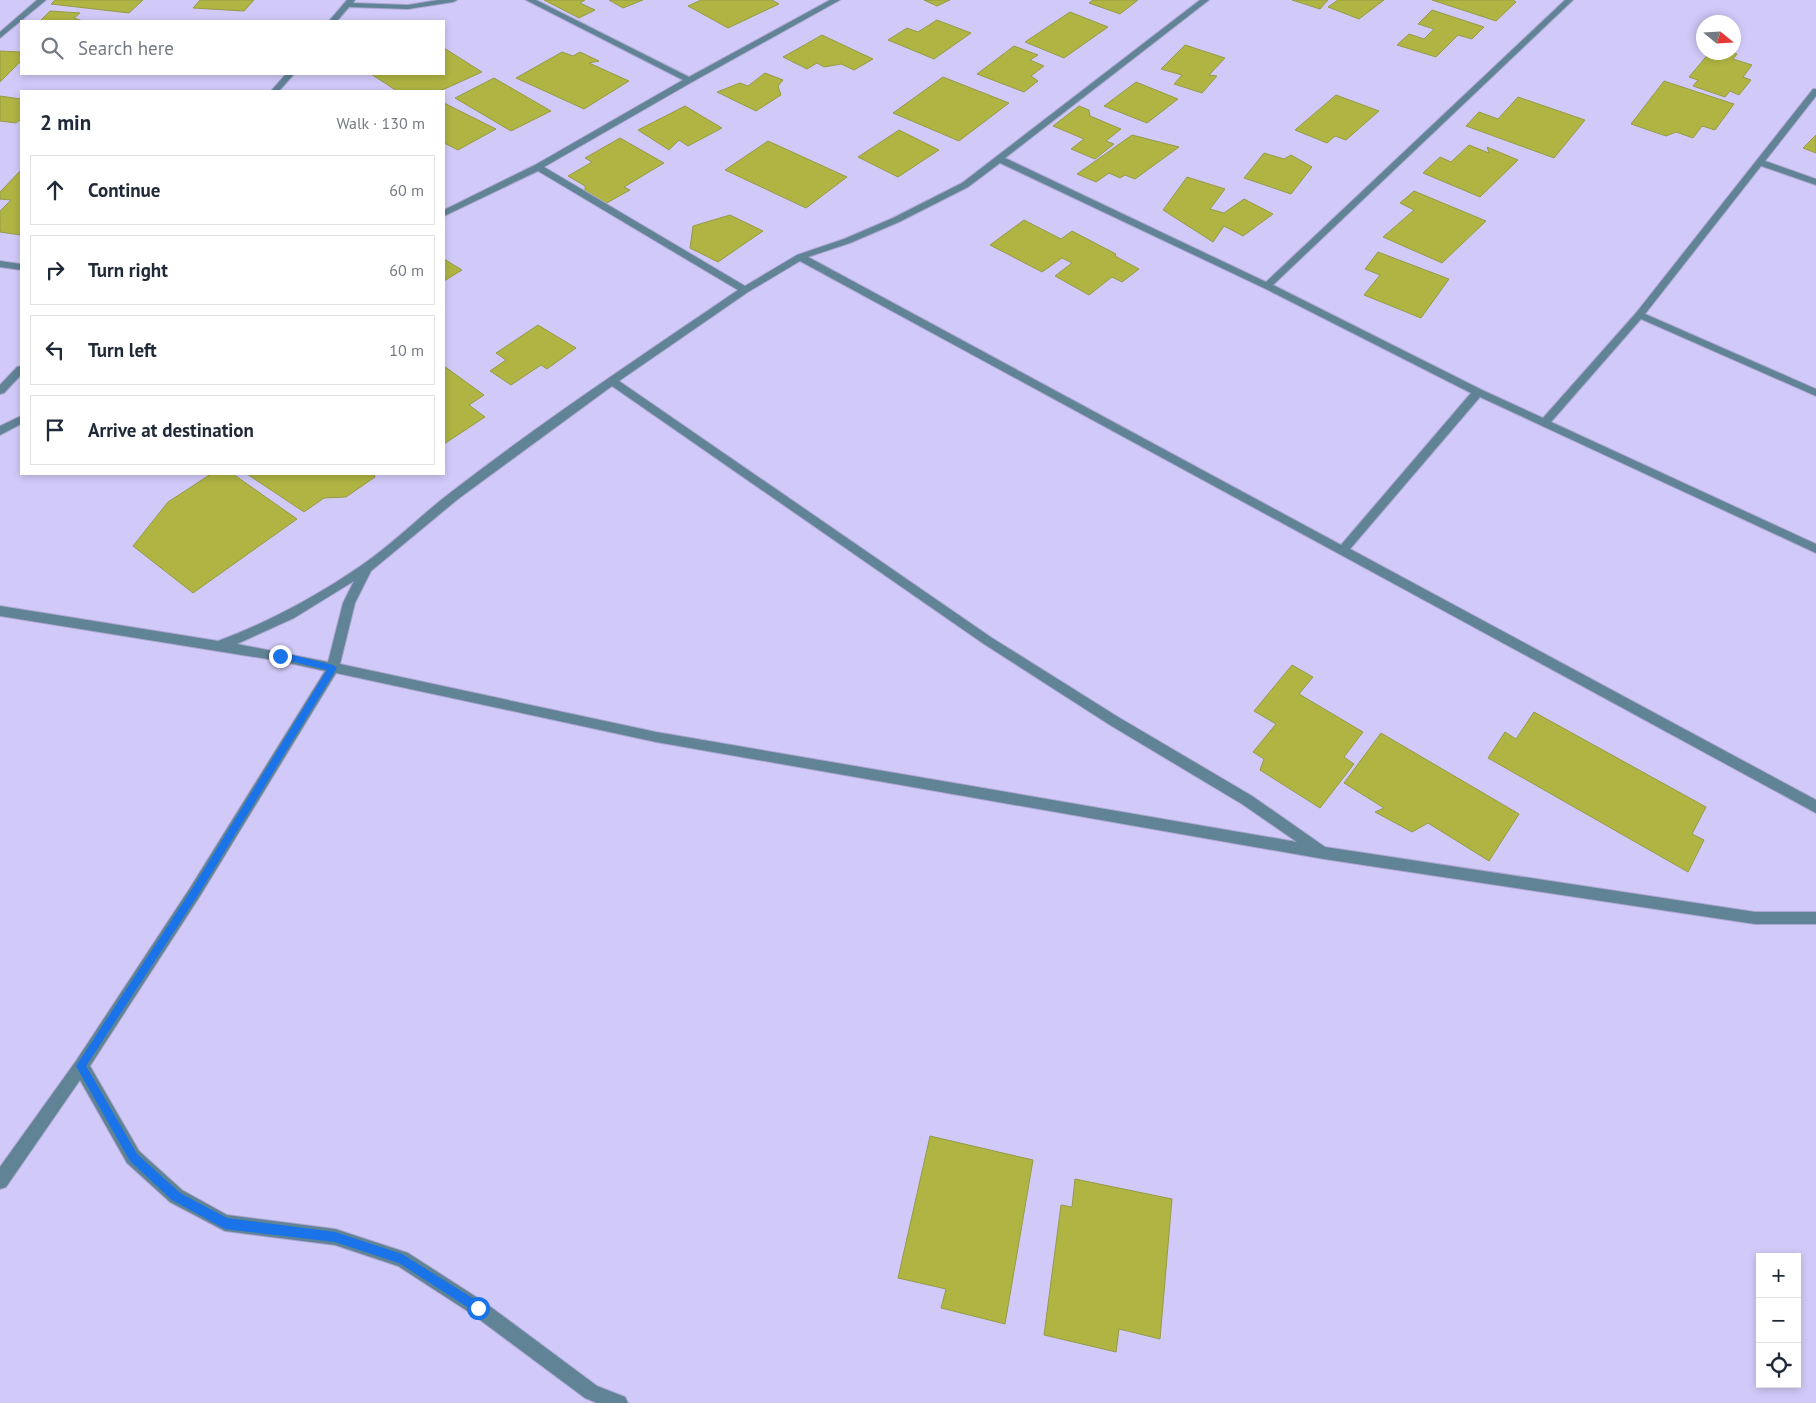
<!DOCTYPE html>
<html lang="en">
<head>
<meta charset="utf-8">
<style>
	:root { --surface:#fff; --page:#f2f2f3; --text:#1f2937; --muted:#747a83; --line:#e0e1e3 }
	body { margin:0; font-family:"PT Sans",sans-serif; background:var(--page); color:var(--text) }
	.controls { position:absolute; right:15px; bottom:15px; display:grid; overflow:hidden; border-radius:0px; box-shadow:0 2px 8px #0003 }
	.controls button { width:45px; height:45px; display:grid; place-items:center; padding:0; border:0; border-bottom:1px solid var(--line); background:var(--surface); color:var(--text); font:25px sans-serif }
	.compass { position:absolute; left:1696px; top:15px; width:45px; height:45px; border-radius:50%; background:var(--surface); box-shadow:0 2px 8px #0003; rotate:108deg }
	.stop { position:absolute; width:15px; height:15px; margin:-11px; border:4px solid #1a73e8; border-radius:50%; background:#fff }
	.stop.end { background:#1a73e8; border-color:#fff; box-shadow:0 1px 5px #0008 }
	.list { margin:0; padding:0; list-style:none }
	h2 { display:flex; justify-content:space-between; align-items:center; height:65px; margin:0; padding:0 20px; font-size:21px }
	h2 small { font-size:16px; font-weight:400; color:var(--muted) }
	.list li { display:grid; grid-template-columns:32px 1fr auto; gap:15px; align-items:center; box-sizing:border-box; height:70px; margin:0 10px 10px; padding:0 10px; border:1px solid var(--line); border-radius:0px }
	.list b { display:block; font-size:19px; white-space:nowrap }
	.list em { font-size:16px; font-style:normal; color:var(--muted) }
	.icon { flex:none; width:28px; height:28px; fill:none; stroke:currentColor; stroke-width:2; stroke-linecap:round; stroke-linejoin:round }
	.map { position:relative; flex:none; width:1816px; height:1403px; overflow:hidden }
	.search { position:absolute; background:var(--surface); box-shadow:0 2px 8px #0003; left:20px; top:20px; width:425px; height:55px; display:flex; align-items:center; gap:12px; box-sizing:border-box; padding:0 18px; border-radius:0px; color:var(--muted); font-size:19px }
	.panel { position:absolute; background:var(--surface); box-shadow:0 2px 8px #0003; left:20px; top:90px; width:425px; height:385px; border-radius:0px }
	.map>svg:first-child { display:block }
	.building { fill:#afb443; stroke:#969b46 }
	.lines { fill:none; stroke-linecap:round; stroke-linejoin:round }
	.minor-casing { stroke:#ada7d2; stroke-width:2 }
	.minor { fill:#608395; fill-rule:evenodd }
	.route { fill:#1a73e8 }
</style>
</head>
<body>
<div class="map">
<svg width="1816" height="1403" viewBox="0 0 1816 1403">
	<rect width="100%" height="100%" fill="#d1caf9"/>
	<g class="building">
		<path d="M55,0h88l-14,13 -78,-9z"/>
		<path d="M200,0h54l-10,11 -51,-3z"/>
		<path d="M544,0h41l-5,3 15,7 -16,8z"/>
		<path d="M609,0h34l-20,8z"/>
		<path d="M701,0h71l7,4 -51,24 -40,-22z"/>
		<path d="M924,0h26l-13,6z"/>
		<path d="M1093,0h45l-18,14 -31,-11z"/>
		<path d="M1292,0h36l-8,9z"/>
		<path d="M1338,0h46l-25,19 -31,-12z"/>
		<path d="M1432,0h81l3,2 -20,19z"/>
		<path d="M1432,10l52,17 -12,12 -14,-4 -22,22 -39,-12 12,-11 15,5 10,-10 -16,-5z"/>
		<path d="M50,11l30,2 -6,5 9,3h-43z"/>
		<path d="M1070,12l38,15 -44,31 -39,-16z"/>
		<path d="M937,20l34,13 -37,26 -46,-19 19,-12 11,4z"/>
		<path d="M822,35l51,24 -19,11 -13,-6 -17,3 -7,-4 -10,6 -24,-12z"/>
		<path d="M1185,45l40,13 -16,17 8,1 -15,17 -28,-9 8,-9 -21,-6z"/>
		<path d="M1014,46l24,9 -8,5 14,6 -13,10 7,5 -14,11 -47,-18z"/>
		<path d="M444,48l38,24 -42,19h-43l-26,-17h73z"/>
		<path d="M0,51l21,1v9l-21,21z"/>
		<path d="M562,52l11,4 7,-4 19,9 -10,2 40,18 -45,28 -68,-31z"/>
		<path d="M1710,52h21l6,2 -4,5 19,6 -9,12 8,3 -12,15 -9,-4 -5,6 -32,-11 5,-6 -9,-3z"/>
		<path d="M765,73l18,7 -5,6 3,9 -25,16 -39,-19 23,-9 8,3z"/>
		<path d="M943,77l66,26 -50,38 -66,-28z"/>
		<path d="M494,78l57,33 -40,20 -56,-33z"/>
		<path d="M1664,81l70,23 -19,26 -13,-4 -9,12 -17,-6 -10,4 -35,-12z"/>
		<path d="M1136,82l42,17 -31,24 -43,-17z"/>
		<path d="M1336,95l43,16 -33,29 -11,-4 -8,7 -32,-13z"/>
		<path d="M0,96l21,3v20l-5,4 -16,-2z"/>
		<path d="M1518,97l67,23 -31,38 -88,-32 13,-14 19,7z"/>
		<path d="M444,103l52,26 -38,21 -14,-7z"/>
		<path d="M685,106l37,22 -34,18 -9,-6 -10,10 -31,-20z"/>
		<path d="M1079,106l10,4 1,6 31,13 -15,12 8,3 -19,15 -24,-10 13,-10 -31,-13z"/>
		<path d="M899,130l40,20 -41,27 -40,-20z"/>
		<path d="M1132,135l47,12 -44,32 -10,-4 -5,3 -11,-5 -13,9 -19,-8z"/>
		<path d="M1816,135v18l-13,-5z"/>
		<path d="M620,138l44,25 -40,24 6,3 -25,14 -20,-12v-6l-17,-10 24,-14 -7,-4z"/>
		<path d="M768,141l79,36 -41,31 -81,-38z"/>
		<path d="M1469,145l20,8 -2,-6 31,13 -38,37 -57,-24 17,-16 11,5z"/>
		<path d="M1264,153l20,6 7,-4 21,12 -21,27 -47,-16z"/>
		<path d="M21,170v65l-21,-3v-21l11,-11 -11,-1v-7z"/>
		<path d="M1187,177l38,12 -15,20 14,4 20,-14 29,15 -30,22 -19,-10 -11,16 -50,-32z"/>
		<path d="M1414,191l72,30 -44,42 -59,-26 31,-27 -14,-7z"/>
		<path d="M730,215l33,16 -45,31 -28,-14 3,-22z"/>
		<path d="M1024,220l37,19 11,-8 44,23 -1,2 24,13 -17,13 -10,-5 -23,18 -34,-19 17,-13 -10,-5 -20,14 -52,-27z"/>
		<path d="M1378,252l71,27 -28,39 -57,-23 16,-20 -15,-6z"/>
		<path d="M444,259l18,11 -18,11z"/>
		<path d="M538,325l38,23 -29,21 -6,-4 -30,20 -21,-14 16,-11 -10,-7z"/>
		<path d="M444,366l40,29 -15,10 16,12 -41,27z"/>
		<path d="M211,474h22l64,45 -104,74 -60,-47 35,-44z"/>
		<path d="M247,474h127l1,3 -29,20 -22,1 -20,14z"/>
		<path d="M1292,665l21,12 -14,17 64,38 -19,25 10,7 -34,44 -60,-38 4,-11 -11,-7 23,-28 -22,-13z"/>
		<path d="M1534,712l172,95 -14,27 12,6 -16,32 -200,-114 17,-26 11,7z"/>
		<path d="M1381,733l138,81 -30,47 -61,-38 -16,9 -37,-20 9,-4 -40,-25z"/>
		<path d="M930,1136l103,24 -28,164 -64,-16 5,-19 -48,-11z"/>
		<path d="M1075,1179l97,20 -12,140 -41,-10 -3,23 -72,-17 17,-130 11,2z"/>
	</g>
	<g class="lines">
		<defs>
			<g id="minor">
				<path d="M37,0h9l-46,38v-6z"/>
				<path d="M347,0h8l-2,3 55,2 30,-5h19l-4,2 -45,7 -59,-2 -12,14h-8z"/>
				<path d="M526,0h10l153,77 141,-77h10l-148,82 -148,85 201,119 52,-31 47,-16 49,-21 69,-35 238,-183h9l-204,158 261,124 299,-282h8l-300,285 209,105 61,28 93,-105 177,-224h3v7l-51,65 51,18v6l-55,-19 -116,148 171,75v7l-175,-77 -90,103 265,122v9l-336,-156 -130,152 466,251v13l-1016,-552 -52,31 -129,89 373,257 126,79 134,79 73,51 430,65h61v12h-61l-431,-65 -668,-117 -320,-69 -136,223 -110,170 49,85 43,39 45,25 108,14 73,24 76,49 113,84 28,11 3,6h-31l-12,-5 -113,-84 -74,-48 -63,-21 -110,-14 -55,-29 -43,-39 -47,-83 -74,107 -6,2v-22l76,-106 114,-173 135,-217 -45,-10 -280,-45v-10l218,35c51,-19 99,-45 144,-76 31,-21 58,-49 88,-72 93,-72 191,-137 288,-203l-200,-119 -94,45v-6l91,-45 148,-85zM1000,163l264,125 207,105 -130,152 -533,-288 42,-14 49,-21 69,-35zM612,386l372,258 126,81 132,79 55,38 -641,-110 -316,-68 15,-61 16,-32 87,-72zM354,581l-11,22 -15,59 -91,-18 57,-26z"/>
				<path d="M286,74h8l-15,17h-8z"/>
				<path d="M0,261l21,3v6l-21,-3z"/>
				<path d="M21,366v9l-17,18 -4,1v-9l17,-18z"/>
				<path d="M21,416v8l-21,11v-9z"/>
			</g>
		</defs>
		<use href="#minor" class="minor-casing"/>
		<use href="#minor" class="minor"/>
	</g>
	<path class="route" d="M280,652l53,13 4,3 -139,227 -112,171 51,88 43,39 47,25 108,14 67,22 80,50 2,4 -2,4 -4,2 -79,-51 -64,-21 -110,-13 -53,-29 -42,-39 -54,-95 116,-177 135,-219 -49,-12 -1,-2z"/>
</svg>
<div class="controls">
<button>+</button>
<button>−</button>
<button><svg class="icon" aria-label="locate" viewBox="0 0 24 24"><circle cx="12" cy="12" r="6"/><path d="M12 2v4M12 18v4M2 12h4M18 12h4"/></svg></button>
</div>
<svg class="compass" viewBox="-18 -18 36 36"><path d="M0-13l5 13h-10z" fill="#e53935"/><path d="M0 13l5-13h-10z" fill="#747a83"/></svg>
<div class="stop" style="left:478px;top:1308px"></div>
<div class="stop end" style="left:280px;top:656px"></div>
<div class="search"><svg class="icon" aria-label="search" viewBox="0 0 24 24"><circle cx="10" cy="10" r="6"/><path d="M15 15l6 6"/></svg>Search here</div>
<section class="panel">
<h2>2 min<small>Walk · 130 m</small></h2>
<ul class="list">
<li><svg class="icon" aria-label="ahead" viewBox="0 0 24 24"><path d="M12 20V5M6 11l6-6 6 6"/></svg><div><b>Continue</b></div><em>60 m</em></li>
<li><svg class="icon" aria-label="right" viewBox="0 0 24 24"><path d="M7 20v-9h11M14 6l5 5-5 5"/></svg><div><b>Turn right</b></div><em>60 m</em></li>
<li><svg class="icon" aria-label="left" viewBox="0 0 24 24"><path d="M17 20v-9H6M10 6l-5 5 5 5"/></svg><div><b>Turn left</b></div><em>10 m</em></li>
<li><svg class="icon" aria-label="arrive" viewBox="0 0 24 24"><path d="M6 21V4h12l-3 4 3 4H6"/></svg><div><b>Arrive at destination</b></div></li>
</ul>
</section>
</div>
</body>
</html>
